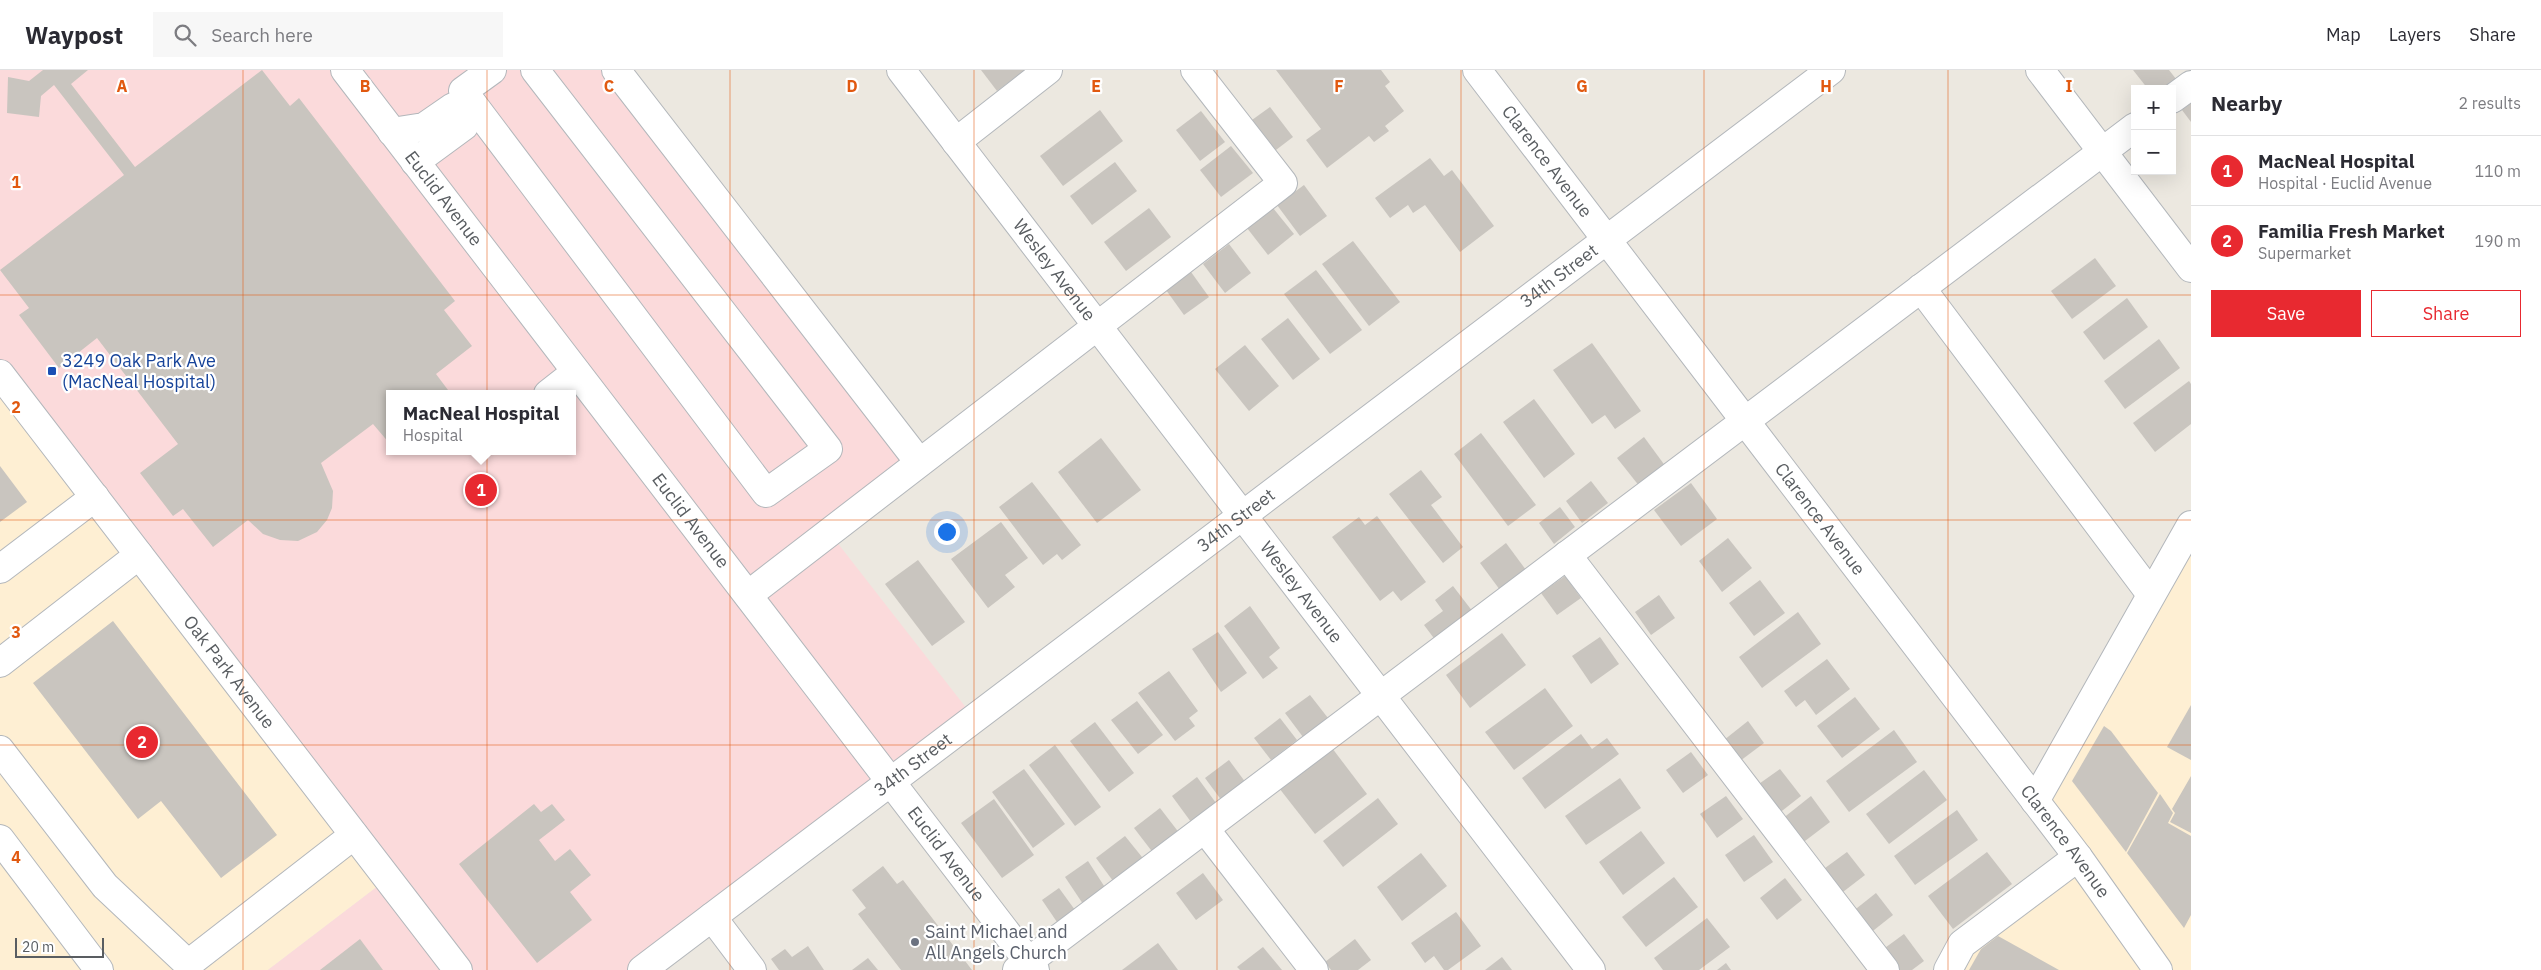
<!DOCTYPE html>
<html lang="en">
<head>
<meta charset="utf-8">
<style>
	:root { --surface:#fff; --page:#f7f7f7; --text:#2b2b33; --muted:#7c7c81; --line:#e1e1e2; --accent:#e82930 }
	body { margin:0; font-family:"IBM Plex Sans",sans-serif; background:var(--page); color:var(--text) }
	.controls { position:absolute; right:15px; top:15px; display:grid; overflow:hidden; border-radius:0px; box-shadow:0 5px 20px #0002 }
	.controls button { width:45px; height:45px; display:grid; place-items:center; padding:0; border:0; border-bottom:1px solid var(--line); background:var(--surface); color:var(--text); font:25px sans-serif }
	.scale { position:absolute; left:15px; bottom:12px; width:89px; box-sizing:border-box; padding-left:5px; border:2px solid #595d61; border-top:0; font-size:14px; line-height:18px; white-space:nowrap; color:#595d61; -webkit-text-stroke:4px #fff; paint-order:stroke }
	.you { position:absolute; left:946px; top:461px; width:18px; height:18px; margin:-12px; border:4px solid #fff; border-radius:50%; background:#1a73e8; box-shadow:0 0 0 8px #1a73e833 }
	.badge { display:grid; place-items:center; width:32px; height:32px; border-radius:50%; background:var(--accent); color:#fff; font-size:16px; font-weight:700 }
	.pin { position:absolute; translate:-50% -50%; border:2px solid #fff; box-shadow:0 1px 5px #0006 }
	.popup { position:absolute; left:386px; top:320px; width:190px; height:65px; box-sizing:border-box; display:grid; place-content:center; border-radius:0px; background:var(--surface); filter:drop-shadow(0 1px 4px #0005); font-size:16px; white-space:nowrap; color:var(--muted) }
	.popup b { font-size:19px; color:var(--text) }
	.popup::after { content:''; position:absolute; left:50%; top:100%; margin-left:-10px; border:10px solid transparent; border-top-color:var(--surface) }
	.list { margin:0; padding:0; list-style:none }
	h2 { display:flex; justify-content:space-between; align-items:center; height:65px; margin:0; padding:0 20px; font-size:21px }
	h2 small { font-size:16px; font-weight:400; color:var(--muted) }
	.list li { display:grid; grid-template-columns:32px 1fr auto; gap:15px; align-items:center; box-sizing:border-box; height:70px; padding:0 20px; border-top:1px solid var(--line) }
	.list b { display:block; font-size:19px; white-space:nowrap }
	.list p { margin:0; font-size:16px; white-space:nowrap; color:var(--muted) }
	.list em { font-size:16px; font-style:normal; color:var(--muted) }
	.actions { display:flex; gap:10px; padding:15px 20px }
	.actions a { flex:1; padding:11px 0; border:1px solid var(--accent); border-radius:0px; text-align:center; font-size:18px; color:var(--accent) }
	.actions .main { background:var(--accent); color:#fff }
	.icon { flex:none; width:28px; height:28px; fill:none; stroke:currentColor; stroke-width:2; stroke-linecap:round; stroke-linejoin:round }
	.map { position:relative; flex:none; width:2191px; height:900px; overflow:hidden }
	header { display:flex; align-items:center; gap:30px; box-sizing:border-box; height:70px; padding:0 25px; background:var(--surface); border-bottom:1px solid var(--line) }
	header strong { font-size:24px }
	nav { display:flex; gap:28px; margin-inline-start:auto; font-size:18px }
	.search { width:350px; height:45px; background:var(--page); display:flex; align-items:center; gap:12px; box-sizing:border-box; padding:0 18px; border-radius:0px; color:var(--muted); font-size:19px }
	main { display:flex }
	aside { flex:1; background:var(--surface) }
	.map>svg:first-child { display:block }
	.commercial { fill:#feefd3 }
	.medical { fill:#fbdadb; fill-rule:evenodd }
	.building { fill:#c9c5bf }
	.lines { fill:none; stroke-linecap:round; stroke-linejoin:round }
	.minor-casing { stroke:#b3b7bb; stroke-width:30 }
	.minor { stroke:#fff; stroke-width:28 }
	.grid { fill:none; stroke:#e15910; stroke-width:1; stroke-opacity:0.55 }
	.transit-dot { fill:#1a4fb4; stroke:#fff; stroke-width:2 }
	.worship-dot { fill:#6b7280; stroke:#fff; stroke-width:2 }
	.labels { text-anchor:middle; stroke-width:4.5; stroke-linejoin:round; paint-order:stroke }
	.street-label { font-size:18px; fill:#595d61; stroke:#fff }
	.transit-label { font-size:18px; fill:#164399; stroke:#fff; text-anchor:start }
	.worship-label { font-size:18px; fill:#5b616d; stroke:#fff; text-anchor:start }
	.grid-label { font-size:16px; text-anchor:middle; font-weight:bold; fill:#e15910; stroke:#fff; stroke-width:4.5; stroke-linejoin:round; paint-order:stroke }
</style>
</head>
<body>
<header>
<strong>Waypost</strong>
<div class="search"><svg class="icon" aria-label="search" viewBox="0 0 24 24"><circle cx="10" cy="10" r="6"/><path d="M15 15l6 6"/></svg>Search here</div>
<nav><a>Map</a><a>Layers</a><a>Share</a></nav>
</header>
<main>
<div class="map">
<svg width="2191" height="900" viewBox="0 0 2191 900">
	<rect width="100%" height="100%" fill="#ece8e0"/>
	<g class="commercial">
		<path d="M0,315l382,498 -114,87h-268z"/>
		<path d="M2191,470v430h-254l141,-124 -35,-44z"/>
	</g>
	<path class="medical" d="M0,0h608l298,388 -84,65 149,191 -338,256h-365l114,-87 -382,-522zM390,324h182v57h-182z"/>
	<g class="building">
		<path d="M43,0h45l-17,14 64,83 127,-97 28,36 9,-8 156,203 -11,9 28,36 -36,28 15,20h-61v50l-17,-20 -52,39 12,28 -1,17 -5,12 -10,12 -19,9 -18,-1 -17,-6 -15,-14 -35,27 -30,-38 -10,7 -33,-43 38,-29 -81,-106 -38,30 -40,-53 10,-7 -29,-38 124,-95 -70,-90 -13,11 -2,21 -32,-4 1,-36 21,4z"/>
		<path d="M981,0h44l-28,21z"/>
		<path d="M1276,0h105l9,12 -5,4 19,25 -19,15 4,5 -15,11 -5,-6 -42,32 -21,-28 15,-11z"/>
		<path d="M2133,0h36l7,9 -12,10h-16z"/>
		<path d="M2191,33v19l-9,-12z"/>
		<path d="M1270,37l23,30 -25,19 -23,-31z"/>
		<path d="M1100,40l23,31 -60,45 -23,-30z"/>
		<path d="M1201,41l24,31 -25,19 -24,-31z"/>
		<path d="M1231,76l22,27 -32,24 -21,-27z"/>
		<path d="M1430,88l14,18 8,-6 42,56 -34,26 -35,-47 -12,8 -5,-8 -18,13 -15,-20z"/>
		<path d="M1115,92l22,29 -45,34 -22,-29z"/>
		<path d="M1304,115l23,31 -27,20 -23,-31z"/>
		<path d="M1149,138l22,29 -45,34 -22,-29z"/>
		<path d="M1273,138l21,26 -26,21 -21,-27z"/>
		<path d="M1353,171l47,61 -31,24 -47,-62z"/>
		<path d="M1229,174l22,29 -26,20 -22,-29z"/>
		<path d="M2095,188l21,28 -44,33 -21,-28z"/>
		<path d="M1316,200l46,60 -32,24 -46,-60z"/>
		<path d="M1191,202l18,25 -25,18 -18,-25z"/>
		<path d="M2127,228l21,29 -44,33 -21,-28z"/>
		<path d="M1288,248l32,41 -27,21 -32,-41z"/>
		<path d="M2159,269l21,29 -55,41 -21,-28z"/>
		<path d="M1592,273l49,68 -26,18 -10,-14 -13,9 -39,-54z"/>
		<path d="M1245,275l34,41 -30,25 -34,-42z"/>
		<path d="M2189,311l2,3v40l-36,28 -22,-29z"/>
		<path d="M1534,329l41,55 -31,24 -41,-56z"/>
		<path d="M1481,363l55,72 -28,21 -54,-72z"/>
		<path d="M1644,367l22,30 -26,20 -23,-29z"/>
		<path d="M1101,368l40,52 -44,33 -39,-51z"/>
		<path d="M0,396l27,36 -27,20z"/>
		<path d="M1421,400l21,27 -11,8 32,42 -20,16 -54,-69z"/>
		<path d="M1591,411l17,22 -26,20 -16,-22z"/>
		<path d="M1032,412l49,63 -19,15 -5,-6 -14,11 -44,-58z"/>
		<path d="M1691,413l26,36 -36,27 -27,-36z"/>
		<path d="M1560,437l15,20 -21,17 -15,-21z"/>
		<path d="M1377,446l49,66 -25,19 -8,-10 -13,10 -48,-64 27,-20 6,8z"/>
		<path d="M1001,452l27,36 -23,17 10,12 -27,21 -37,-49z"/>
		<path d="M1728,468l24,30 -30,24 -23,-31z"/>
		<path d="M1506,473l20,27 -26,20 -20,-27z"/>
		<path d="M918,490l47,62 -33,24 -47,-62z"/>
		<path d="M1565,506l16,22 -24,17 -16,-22z"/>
		<path d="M1760,510l25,33 -31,23 -25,-33z"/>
		<path d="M1453,516l20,26 -37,29 -12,-16 19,-14 -8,-11z"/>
		<path d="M1659,525l16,23 -24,17 -16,-23z"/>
		<path d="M1250,536l30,42 -11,9 9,11 -15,11 -39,-53z"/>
		<path d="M1798,542l23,32 -59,44 -23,-31z"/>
		<path d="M113,551l164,214 -56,43 -60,-77 -23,18 -105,-136z"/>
		<path d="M1218,562l29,41 -26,19 -29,-43z"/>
		<path d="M1502,563l24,32 -56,43 -24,-33z"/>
		<path d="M1600,567l19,27 -28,20 -19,-28z"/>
		<path d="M1827,589l23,30 -34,26 -11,-15 -9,7 -12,-16z"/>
		<path d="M1169,601l29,40 -9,7 6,8 -20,15 -37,-48z"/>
		<path d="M1545,618l28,38 -59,44 -29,-38z"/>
		<path d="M1310,625l18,23 -25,19 -18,-24z"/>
		<path d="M1855,627l25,32 -38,29 -25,-32z"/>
		<path d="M1137,631l26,34 -25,19 -27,-34z"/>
		<path d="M2191,635v55l-24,-13z"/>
		<path d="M1280,648l17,22 -26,20 -17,-22z"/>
		<path d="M1748,651l16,22 -24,18 -16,-21z"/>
		<path d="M1095,652l39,51 -25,19 -39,-51z"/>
		<path d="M2104,656l7,5 47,62 -32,59 -54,-71z"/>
		<path d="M1894,660l23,32 -68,50 -23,-31z"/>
		<path d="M1581,664l11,15 15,-11 12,16 -74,55 -23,-31z"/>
		<path d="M1055,675l46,62 -26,19 -46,-61z"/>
		<path d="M1332,678l35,46 -52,40 -36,-46z"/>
		<path d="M1691,682l17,23 -25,18 -17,-23z"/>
		<path d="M1229,690l17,23 -24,18 -17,-23z"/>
		<path d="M1024,699l41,55 -32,24 -41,-56z"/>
		<path d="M1780,699l21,27 -23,18 -22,-28z"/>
		<path d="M1924,700l23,30 -58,44 -23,-30z"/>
		<path d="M2191,706v57l-21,-11 5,-9 -3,-4z"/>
		<path d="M1197,707l19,26 -25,19 -19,-26z"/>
		<path d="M1620,708l21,30 -55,37 -21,-29z"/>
		<path d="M2160,724l13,19 -5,10 23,13v79l-7,13 -57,-75z"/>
		<path d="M1726,726l17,23 -26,19 -17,-24z"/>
		<path d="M1811,726l19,26 -29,22 -19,-25z"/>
		<path d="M1378,728l20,26 -55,43 -20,-26z"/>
		<path d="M994,729l40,56 -32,23 -41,-55z"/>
		<path d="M534,734l7,8 11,-8 13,16 -26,20 16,21 15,-12 21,26 -21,17 22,28 -55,43 -78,-99z"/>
		<path d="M1160,738l20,26 -26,20 -20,-26z"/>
		<path d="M1957,740l21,30 -63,45 -21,-29z"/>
		<path d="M1641,761l24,32 -42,32 -24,-33z"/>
		<path d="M1754,765l19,27 -29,20 -19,-27z"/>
		<path d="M1125,766l21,26 -30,23 -20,-27z"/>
		<path d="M1847,782l18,23 -26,20 -18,-24z"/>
		<path d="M1987,782l25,32 -59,45 -25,-33z"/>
		<path d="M1421,783l26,33 -45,35 -25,-34z"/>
		<path d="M1088,791l18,28 -23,15 -18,-27z"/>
		<path d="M883,796l14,18 6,-4 69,90h-71l-43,-56 8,-6 -14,-18z"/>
		<path d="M1203,803l20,27 -27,20 -20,-27z"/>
		<path d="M1674,807l24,30 -52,40 -24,-30z"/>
		<path d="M1785,808l17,22 -25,20 -17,-22z"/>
		<path d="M1059,818l16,22 -18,12 -15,-22z"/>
		<path d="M1876,823l17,22 -24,19 -17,-22z"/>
		<path d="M1456,842l25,34 -33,24h-4l-10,-14 -9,7 -14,-20z"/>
		<path d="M1707,848l23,29 -31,23h-36l-9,-12z"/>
		<path d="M1904,864l20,27 -12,9h-21l-13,-17z"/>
		<path d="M1998,866l61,34h-90l12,-21z"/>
		<path d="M360,869l23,31h-63z"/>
		<path d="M1355,869l16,21 -13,10h-27l-6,-8z"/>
		<path d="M1158,873l20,27h-56z"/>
		<path d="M808,876l16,24h-45l-8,-11 14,-10 7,8z"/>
		<path d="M1263,877l19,23h-42l-3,-3z"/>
		<path d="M1502,887l10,13h-27z"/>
		<path d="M868,888l10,12h-26z"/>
		<path d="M1726,893l5,7h-14z"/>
	</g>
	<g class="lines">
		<defs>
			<g id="minor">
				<path id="s1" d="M345,0l690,900"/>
				<path d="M492,0l-29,21 303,402 62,-44 -293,-379"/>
				<path d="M616,0l303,392"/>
				<path id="s2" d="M901,0l690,900"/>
				<path id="s3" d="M1477,0l601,787 80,113"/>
				<path d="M2040,0l151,198"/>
				<path d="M2172,29l19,-14"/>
				<path d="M392,62l32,-5 29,-20 15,3"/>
				<path d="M956,72l92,-72"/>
				<path d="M415,92l49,-36 4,-16 5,-5"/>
				<path d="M1921,218l229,305"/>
				<path id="s4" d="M0,304l458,596"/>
				<path d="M548,324l28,-22"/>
				<path d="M1567,485l318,415"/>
				<path d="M0,499l95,-72"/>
				<path d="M748,525l535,-412 -88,-113"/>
				<path d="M0,593l139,-108"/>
				<path d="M0,680l105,136 83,78 166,-129"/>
				<path d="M2035,731l156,-276"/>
				<path d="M1205,759l109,141"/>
				<path d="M0,769l99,131"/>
				<path d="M712,847l40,53"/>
				<path id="s5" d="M642,900l1189,-900"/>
				<path d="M1017,900l1118,-843"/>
				<path d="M1948,900l14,-26 116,-87"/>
			</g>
		</defs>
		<use href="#minor" class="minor-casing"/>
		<use href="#minor" class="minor"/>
	</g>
	<path class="grid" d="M243,0v900M487,0v900M730,0v900M974,0v900M1217,0v900M1461,0v900M1704,0v900M1948,0v900M0,225h2191M0,450h2191M0,675h2191"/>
	<rect class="transit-dot" x="47" y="296" width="10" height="10" rx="2.5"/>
	<circle class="worship-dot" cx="915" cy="872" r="5"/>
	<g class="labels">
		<g class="street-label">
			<text dy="6" stroke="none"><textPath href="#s3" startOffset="115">Clarence Avenue</textPath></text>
			<text dy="6" stroke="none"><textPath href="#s1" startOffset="162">Euclid Avenue</textPath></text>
			<text dy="6" stroke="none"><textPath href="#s2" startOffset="252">Wesley Avenue</textPath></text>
			<text dy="6" stroke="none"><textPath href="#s5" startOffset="1150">34th Street</textPath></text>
			<text dy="6" stroke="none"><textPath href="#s3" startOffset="565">Clarence Avenue</textPath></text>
			<text dy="6" stroke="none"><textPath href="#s1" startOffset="568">Euclid Avenue</textPath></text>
			<text dy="6" stroke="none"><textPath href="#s5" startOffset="745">34th Street</textPath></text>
			<text dy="6" stroke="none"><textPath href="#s2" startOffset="658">Wesley Avenue</textPath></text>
			<text dy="6" stroke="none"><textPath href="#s4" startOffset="376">Oak Park Avenue</textPath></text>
			<text dy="6" stroke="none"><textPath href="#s5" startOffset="340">34th Street</textPath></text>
			<text dy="6" stroke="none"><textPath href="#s3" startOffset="970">Clarence Avenue</textPath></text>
			<text dy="6" stroke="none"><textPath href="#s1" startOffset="988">Euclid Avenue</textPath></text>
		</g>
		<g class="transit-label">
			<text x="62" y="297">3249 Oak Park Ave<tspan x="62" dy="21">(MacNeal Hospital)</tspan></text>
		</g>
		<g class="worship-label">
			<text x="925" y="868">Saint Michael and<tspan x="925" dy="21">All Angels Church</tspan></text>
		</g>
	</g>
	<g class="grid-label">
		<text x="122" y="22">A</text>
		<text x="365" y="22">B</text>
		<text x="609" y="22">C</text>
		<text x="852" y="22">D</text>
		<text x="1096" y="22">E</text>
		<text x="1339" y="22">F</text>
		<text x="1582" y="22">G</text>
		<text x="1826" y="22">H</text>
		<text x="2069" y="22">I</text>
		<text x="16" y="118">1</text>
		<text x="16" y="343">2</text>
		<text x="16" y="568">3</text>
		<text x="16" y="793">4</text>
	</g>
</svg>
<div class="controls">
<button>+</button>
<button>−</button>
</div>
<div class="scale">20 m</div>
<div class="you"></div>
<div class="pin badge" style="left:481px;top:420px">1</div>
<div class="popup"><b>MacNeal Hospital</b>Hospital</div>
<div class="pin badge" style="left:142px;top:672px">2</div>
</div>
<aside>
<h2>Nearby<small>2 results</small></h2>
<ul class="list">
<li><span class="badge">1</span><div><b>MacNeal Hospital</b><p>Hospital · Euclid Avenue</p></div><em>110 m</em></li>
<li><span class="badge">2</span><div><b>Familia Fresh Market</b><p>Supermarket</p></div><em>190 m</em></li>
</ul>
<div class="actions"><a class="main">Save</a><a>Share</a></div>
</aside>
</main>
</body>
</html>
